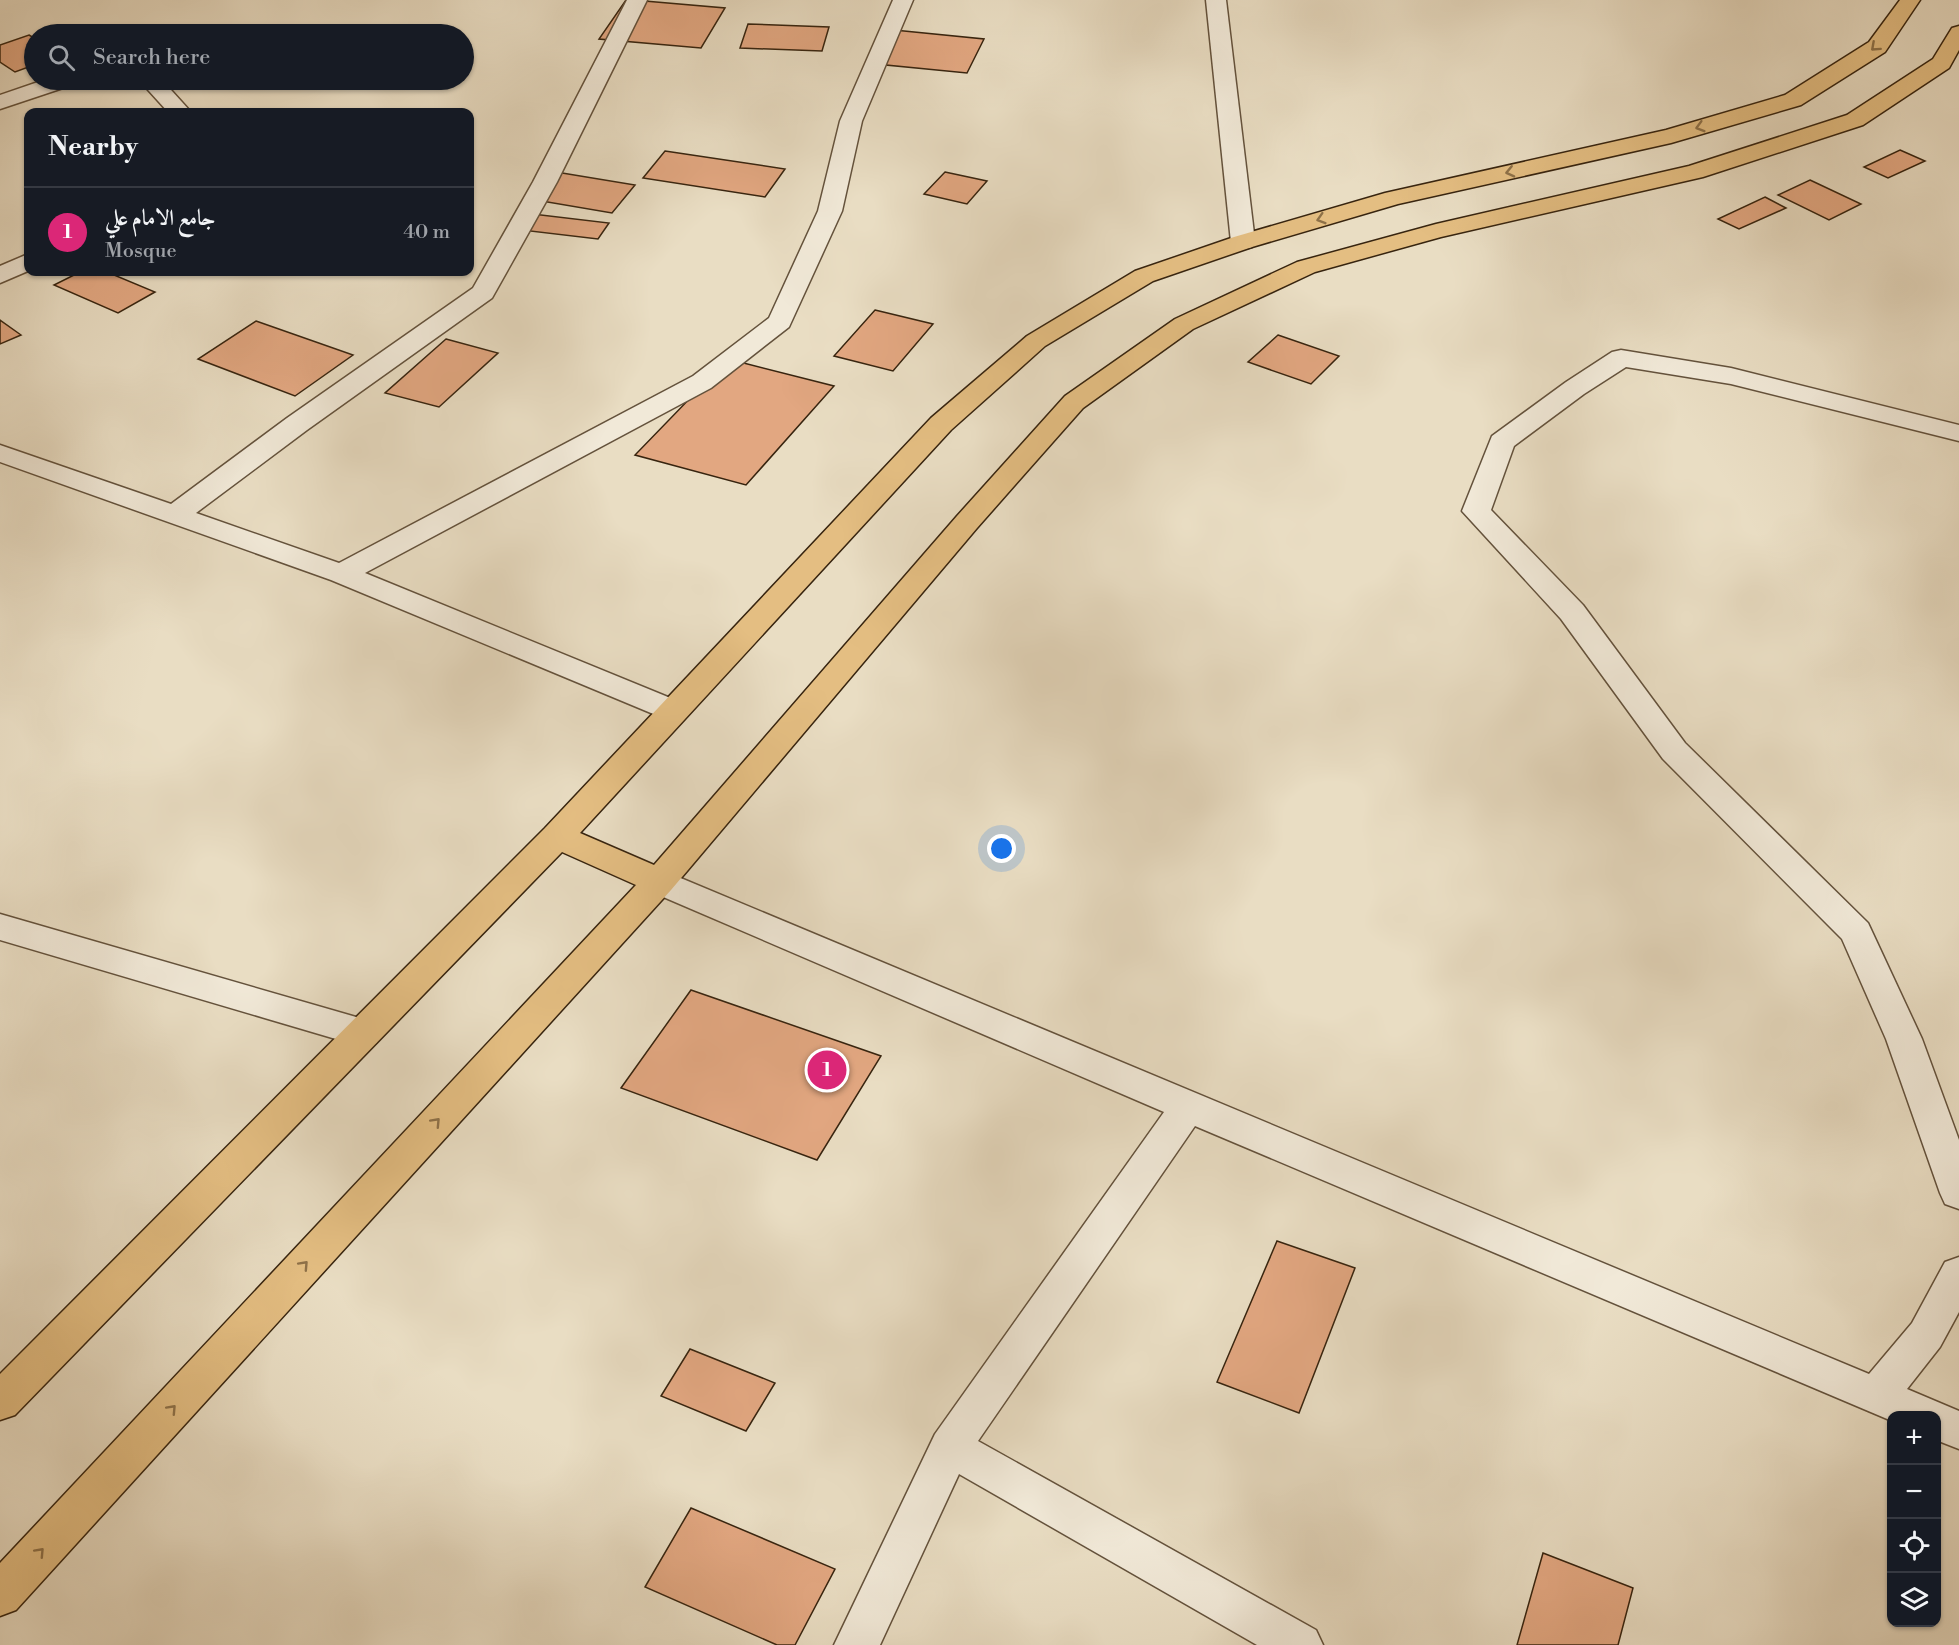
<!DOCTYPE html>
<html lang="en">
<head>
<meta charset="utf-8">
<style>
	:root { --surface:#171b24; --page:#20242c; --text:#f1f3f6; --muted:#9ea1a6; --line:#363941; --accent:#db2777 }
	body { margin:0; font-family:"Libre Bodoni",Amiri,serif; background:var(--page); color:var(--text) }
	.controls { position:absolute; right:18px; bottom:18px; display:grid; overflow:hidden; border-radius:12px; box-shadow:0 2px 4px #0004 }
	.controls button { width:54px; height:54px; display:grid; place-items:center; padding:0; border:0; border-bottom:2px solid var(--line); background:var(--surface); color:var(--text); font:30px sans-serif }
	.you { position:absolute; left:1002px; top:849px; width:21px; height:21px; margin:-15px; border:4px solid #fff; border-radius:50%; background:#1a73e8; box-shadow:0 0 0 9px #1a73e833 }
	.badge { display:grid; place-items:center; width:39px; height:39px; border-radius:50%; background:var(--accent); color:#fff; font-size:20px; font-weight:700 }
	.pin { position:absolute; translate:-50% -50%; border:3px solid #fff; box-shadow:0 2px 6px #0006 }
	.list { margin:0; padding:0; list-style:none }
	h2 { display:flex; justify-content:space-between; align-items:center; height:78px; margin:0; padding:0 24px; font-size:26px }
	h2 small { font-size:20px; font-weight:400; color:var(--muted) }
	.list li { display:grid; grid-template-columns:39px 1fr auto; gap:18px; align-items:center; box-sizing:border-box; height:90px; padding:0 24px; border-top:2px solid var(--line) }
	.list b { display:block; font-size:22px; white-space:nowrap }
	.list p { margin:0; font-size:20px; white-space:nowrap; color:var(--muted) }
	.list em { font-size:20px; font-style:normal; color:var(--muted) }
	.icon { flex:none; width:33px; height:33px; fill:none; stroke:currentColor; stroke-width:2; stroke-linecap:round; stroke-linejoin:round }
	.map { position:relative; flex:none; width:1959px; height:1645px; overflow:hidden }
	.search { position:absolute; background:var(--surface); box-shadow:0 2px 4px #0004; left:24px; top:24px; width:450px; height:66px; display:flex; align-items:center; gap:15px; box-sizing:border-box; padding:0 21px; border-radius:33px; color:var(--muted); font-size:22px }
	.panel { position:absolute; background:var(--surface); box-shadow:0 2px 4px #0004; left:24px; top:108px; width:450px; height:168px; border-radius:12px }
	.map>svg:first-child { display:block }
	.building { fill:#e2a781; stroke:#37240f; stroke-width:1.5 }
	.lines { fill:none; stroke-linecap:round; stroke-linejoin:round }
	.street-casing { stroke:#64523c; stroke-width:3 }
	.primary-casing { stroke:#37240f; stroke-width:3 }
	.street { fill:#f1e9d8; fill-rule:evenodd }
	.primary { fill:#e4be82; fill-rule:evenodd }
	.oneway { stroke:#8e7148 }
</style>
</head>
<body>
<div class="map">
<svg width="1959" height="1645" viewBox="0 0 1959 1645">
	<rect width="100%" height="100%" fill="#e9ddc3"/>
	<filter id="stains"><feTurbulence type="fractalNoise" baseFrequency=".00333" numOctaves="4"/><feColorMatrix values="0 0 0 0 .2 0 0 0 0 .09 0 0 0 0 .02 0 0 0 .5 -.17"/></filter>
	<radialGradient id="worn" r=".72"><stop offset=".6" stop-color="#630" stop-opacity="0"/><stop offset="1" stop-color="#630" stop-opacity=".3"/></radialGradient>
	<g class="building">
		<path d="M626,0h7l92,8 -24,40 -102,-9z"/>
		<path d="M748,24l81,3 -7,24 -82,-3z"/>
		<path d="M894,30l90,9 -17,34 -91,-9z"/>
		<path d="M29,35l5,3v27l-19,7 -15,-10v-17z"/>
		<path d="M1900,150l25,11 -37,17 -24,-11z"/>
		<path d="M665,151l120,18 -20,28 -122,-19z"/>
		<path d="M550,171l85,14 -23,28 -88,-15z"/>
		<path d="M945,172l42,9 -20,23 -43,-10z"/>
		<path d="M1810,180l51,24 -32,16 -51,-25z"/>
		<path d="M1765,197l21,11 -47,21 -21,-10z"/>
		<path d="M524,213l85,10 -11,16 -85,-10z"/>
		<path d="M80,272h27l48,20 -37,21 -64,-28z"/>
		<path d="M875,310l58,14 -40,47 -59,-15z"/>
		<path d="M0,320l21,15 -21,9z"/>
		<path d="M256,321l97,34 -58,41 -97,-37z"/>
		<path d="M1278,335l61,21 -28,28 -63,-22z"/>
		<path d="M446,339l52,14 -59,54 -54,-14z"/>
		<path d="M728,359l106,27 -88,99 -111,-30z"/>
		<path d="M691,990l190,66 -64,104 -196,-72z"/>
		<path d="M1277,1241l78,27 -56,145 -82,-31z"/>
		<path d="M690,1349l85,34 -29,48 -85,-35z"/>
		<path d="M691,1508l144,61 -40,76h-18l-132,-58z"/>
		<path d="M1543,1553l90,35 -15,57h-101z"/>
	</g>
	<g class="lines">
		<defs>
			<g id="street">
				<path d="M627,0h20l-90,182 -65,116 -185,132 -111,83 143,50 354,-187 76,-58 49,-107 22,-90 53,-121h20l-51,121 -20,90 -53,116 -78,61 -346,185 320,131 5,7 -5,7 -11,3 -11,-3 -332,-138 -331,-118v-17l171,59 116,-86 186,-130 60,-106z"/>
				<path d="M1206,0h20l29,242 -3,5 -9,2 -9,-2 -3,-5z"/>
				<path d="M44,80h31l-3,5 -72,24v-14z"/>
				<path d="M139,80h23l29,32h-23z"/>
				<path d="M28,254v17l-28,12v-17z"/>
				<path d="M1621,350l110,18 228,57v16l-228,-57 -105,-17 -42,27 -70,52 -23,64 92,95 102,138 183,180 54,116 37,101v69l-14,-5 -5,-11 -54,-154 -44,-100 -179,-180 -102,-140 -99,-108 30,-75 74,-54 46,-30z"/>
				<path d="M659,869l1210,505 43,-51 33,-61 14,-5v55l-19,35 -33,42 52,22v38l-23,-9v-24h-44v5l-697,-295 -217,315 338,189 7,15h-66l-298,-171 -79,171h-46l101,-211 229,-322 -517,-222 -5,-9 5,-9z"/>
				<path d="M0,914l363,105 13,4 5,10 -5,10 -13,4 -363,-107z"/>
			</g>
			<path id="primary" d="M1900,0h20l-35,52 -84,53 -130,38 -273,61 -146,43 -99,34 -108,65 -94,84 -371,403 74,32 303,-349 108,-120 110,-77 122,-57 139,-38 253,-58 158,-51 86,-56 19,-31 7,-2v24l-10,18 -86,57 -160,52 -262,60 -126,35 -122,57 -110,79 -106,120 -306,362 -655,720 -16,6v-53l636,-678 -74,-33 -547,563 -15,5v-46l545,-546 386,-410 96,-82 108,-65 99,-34 151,-44 281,-63 119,-35 84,-53z"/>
		</defs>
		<use href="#street" class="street-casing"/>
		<use href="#primary" class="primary-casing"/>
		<use href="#street" class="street"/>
		<use href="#primary" class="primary"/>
	</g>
	<defs><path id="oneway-chevron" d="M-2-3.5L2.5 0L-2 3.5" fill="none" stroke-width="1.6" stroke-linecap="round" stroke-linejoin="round" transform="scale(1.5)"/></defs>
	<g class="oneway">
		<use href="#oneway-chevron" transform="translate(1875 47) rotate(138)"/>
		<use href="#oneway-chevron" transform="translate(1700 127) rotate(164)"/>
		<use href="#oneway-chevron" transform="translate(1510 172) rotate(167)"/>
		<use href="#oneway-chevron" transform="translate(1321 219) rotate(163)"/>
		<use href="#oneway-chevron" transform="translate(436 1122) rotate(-47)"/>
		<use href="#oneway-chevron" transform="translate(304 1265) rotate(-47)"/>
		<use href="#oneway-chevron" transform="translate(172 1409) rotate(-47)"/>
		<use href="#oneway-chevron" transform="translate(40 1552) rotate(-47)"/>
	</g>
	<rect width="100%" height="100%" filter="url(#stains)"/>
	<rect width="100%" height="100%" fill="url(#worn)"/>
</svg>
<div class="controls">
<button>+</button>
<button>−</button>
<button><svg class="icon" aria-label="locate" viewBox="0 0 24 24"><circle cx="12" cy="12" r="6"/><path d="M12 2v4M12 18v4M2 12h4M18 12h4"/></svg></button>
<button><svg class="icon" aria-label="layers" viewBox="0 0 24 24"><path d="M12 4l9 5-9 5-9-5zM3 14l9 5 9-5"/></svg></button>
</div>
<div class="you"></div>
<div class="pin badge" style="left:827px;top:1070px">1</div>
<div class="search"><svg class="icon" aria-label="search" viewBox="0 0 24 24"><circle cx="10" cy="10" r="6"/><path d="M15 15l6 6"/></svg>Search here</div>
<section class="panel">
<h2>Nearby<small></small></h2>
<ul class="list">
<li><span class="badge">1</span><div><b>جامع الامام علي</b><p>Mosque</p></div><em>40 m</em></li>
</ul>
</section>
</div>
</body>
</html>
